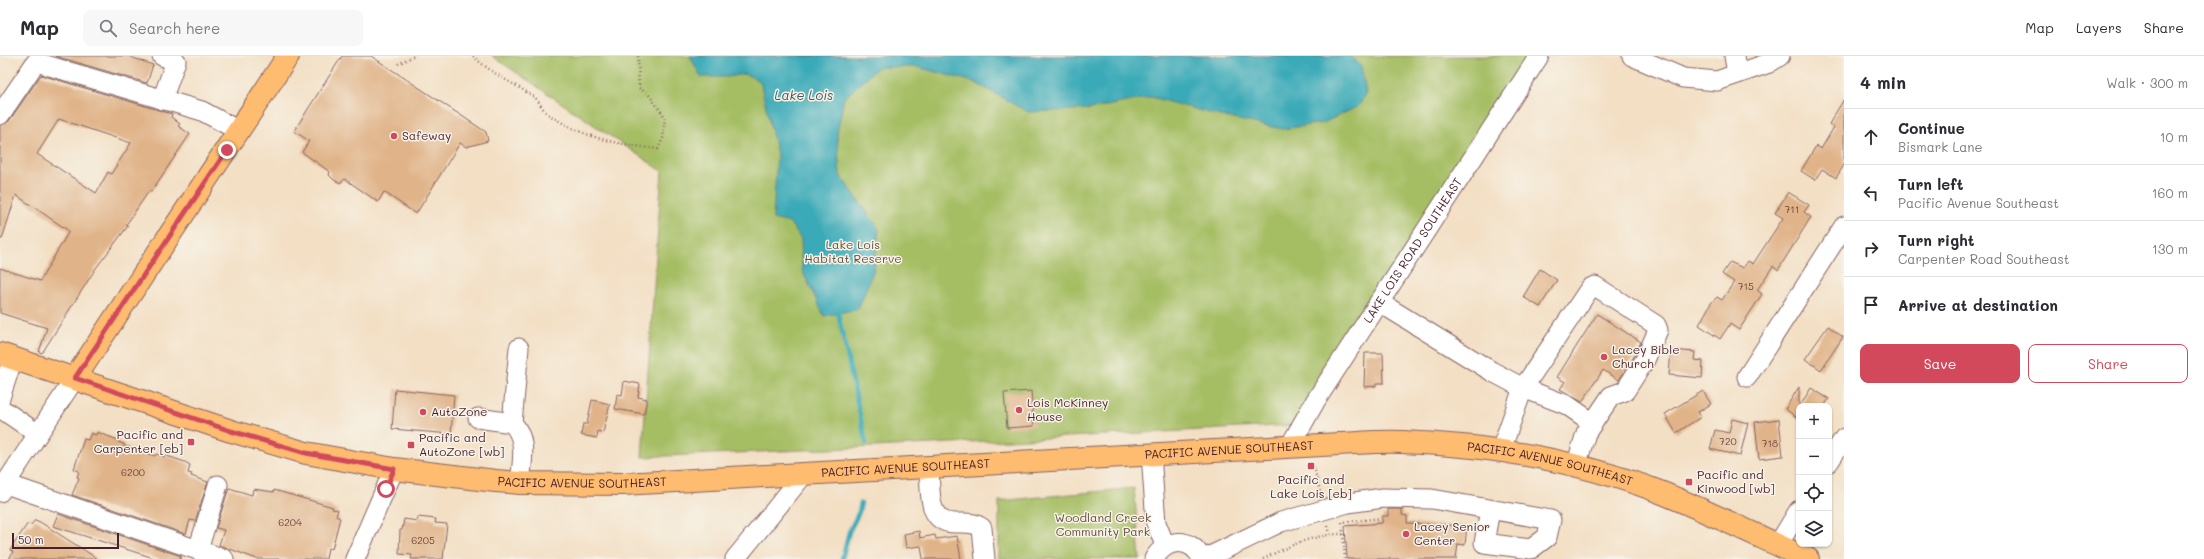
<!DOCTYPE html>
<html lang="en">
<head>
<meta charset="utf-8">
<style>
	:root { --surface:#fff; --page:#f7f7f7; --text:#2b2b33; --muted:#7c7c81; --line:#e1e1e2; --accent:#d1495b }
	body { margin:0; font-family:Mali,sans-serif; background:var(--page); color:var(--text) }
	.controls { position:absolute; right:12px; bottom:12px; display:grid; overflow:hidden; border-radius:8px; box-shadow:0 1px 3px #0004 }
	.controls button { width:36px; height:36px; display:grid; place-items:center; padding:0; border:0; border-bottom:1px solid var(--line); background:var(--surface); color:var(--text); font:20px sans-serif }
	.scale { position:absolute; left:12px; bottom:10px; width:107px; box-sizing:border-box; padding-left:4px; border:2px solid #4a1f2b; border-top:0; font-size:11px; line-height:14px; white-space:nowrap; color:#4a1f2b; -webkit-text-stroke:3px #f7f3e8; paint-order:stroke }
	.stop { position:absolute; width:12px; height:12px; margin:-9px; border:3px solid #d1495b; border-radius:50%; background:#fff }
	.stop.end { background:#d1495b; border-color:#fff; box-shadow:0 1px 4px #0008 }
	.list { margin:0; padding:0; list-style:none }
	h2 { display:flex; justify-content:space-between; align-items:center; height:52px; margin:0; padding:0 16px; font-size:17px }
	h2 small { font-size:13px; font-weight:400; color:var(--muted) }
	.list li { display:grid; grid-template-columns:26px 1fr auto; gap:12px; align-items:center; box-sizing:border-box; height:56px; padding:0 16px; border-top:1px solid var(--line) }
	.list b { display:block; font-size:15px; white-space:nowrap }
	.list p { margin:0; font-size:13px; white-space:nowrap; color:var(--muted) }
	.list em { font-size:13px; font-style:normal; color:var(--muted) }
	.actions { display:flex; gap:8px; padding:12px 16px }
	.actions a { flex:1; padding:9px 0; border:1px solid var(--accent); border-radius:8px; text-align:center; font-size:14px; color:var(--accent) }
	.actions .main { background:var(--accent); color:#fff }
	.icon { flex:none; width:22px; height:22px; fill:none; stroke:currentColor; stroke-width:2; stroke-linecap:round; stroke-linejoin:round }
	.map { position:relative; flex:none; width:1844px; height:503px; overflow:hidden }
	header { display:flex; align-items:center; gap:24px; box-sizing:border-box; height:56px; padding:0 20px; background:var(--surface); border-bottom:1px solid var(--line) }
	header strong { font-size:19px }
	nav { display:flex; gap:22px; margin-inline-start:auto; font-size:14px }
	.search { width:280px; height:36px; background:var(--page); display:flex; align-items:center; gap:10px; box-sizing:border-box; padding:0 14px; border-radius:8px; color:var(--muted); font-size:15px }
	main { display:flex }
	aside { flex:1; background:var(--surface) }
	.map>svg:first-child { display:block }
	.green { fill:#a5be64; stroke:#786e48 }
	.water { fill:#3baab8; stroke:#426472 }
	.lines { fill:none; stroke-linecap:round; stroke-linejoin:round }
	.stream { stroke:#3baab8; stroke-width:4.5 }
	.building { fill:#e0b388; fill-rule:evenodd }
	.minor-casing { stroke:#856261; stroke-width:21 }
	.major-casing { stroke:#856261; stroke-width:24 }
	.path { stroke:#856261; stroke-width:2.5; stroke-dasharray:1 3; stroke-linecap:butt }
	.minor { stroke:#fff; stroke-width:19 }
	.major { stroke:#fdbc70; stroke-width:22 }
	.route { stroke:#d1495b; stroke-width:5 }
	.poi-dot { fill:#d1495b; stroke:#f7f3e8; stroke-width:1.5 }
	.labels { text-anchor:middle; stroke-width:3; stroke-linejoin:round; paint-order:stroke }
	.number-label { font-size:10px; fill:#704442 }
	.poi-label { font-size:12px; fill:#4a1f2b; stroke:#f7f3e8; text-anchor:start }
	.park-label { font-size:12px; fill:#654f3c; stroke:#f7f3e8 }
	.street-label { font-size:12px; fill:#4a1f2b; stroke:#f7f3e8 }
	.water-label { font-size:13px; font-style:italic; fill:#445763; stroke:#f7f3e8 }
</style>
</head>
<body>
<header>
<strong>Map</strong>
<div class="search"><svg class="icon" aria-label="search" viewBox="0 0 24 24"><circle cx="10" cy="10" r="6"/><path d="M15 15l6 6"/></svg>Search here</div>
<nav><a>Map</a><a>Layers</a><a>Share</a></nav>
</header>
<main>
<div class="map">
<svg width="1844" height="503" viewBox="0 0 1844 503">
	<rect width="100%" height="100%" fill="#f7f3e8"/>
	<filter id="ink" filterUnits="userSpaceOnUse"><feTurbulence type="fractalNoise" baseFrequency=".025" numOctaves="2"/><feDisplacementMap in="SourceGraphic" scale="8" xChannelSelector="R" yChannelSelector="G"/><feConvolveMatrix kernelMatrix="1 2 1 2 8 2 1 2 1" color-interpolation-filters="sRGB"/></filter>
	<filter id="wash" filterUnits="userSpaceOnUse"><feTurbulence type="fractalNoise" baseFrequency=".012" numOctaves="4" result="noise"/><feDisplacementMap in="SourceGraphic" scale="16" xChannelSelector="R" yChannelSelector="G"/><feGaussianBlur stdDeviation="0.9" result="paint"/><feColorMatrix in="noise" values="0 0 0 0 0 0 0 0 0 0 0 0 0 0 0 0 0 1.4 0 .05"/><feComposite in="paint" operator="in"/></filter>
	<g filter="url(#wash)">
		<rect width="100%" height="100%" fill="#f3dfc4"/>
		<g class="green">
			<path d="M492,0h1040l-235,369 -423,22 -232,10 20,-286z"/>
			<path d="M1134,432l6,71h-141v-58z"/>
		</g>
		<path class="water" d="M690,0h661l10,10 5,27 -7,13 -36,17 -41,6 -62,-13 -69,-19 -60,12 -63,3 -54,-30 -57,-15h-39l-34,31 -7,36 3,41 39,54 -5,40 -16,40 -34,7 -22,-46 -1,-31 -11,-16 -17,-4 4,-65 -17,-73 -15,-7 -18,3h-26z"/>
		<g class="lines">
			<g class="stream">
				<path d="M837,252l29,135"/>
				<path d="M842,503l7,-27 10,-20 2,-9"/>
			</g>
		</g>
		<g id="blocks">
			<g class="building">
				<path d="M55,0h73l25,9 -6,18z"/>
				<path d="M342,0h29l115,76 2,9 -22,6 -6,-4 -44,71 -32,-22 -6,10 -33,-23 -5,4 -6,-3 -5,-5 1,-3 -28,-20 7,-11 -15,-10z"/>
				<path d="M41,19l131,39 -1,3 9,7 -2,2 12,8 -39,58 -2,-1 -23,34 2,1 -32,42 -54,85 -3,-1 8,-24 -47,-15v-45l40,13 29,-50 -53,-36 -14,44h-2v-113l9,-5zM59,63l72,24 -20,31 -3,-2 -12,21 -59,-39z"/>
				<path d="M1844,43v66l-8,13 -14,-9 -7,11 -14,-9 15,-25 5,3 13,-22 -5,-3z"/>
				<path d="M1788,136l21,13 -5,7 7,5 -33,53 -5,-4 -16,24 5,4 -23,36 -9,-6 -10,15 -21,-14 12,-22 6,-6 5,3 12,-18 -12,-8 8,-12 13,6 5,-7 5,3 30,-46 -8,-5z"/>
				<path d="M1540,213l17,11 -17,27 -17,-10z"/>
				<path d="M1597,258l44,28 -6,13 -16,25 -16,-10 -21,32 -22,-13 5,-7 -8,-5z"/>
				<path d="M1828,270l15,11 -22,33 -16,-11z"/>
				<path d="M1671,294l24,2 -1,8 9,1 -1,17 -33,-3z"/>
				<path d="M1365,297h18l1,30h-8v3l-12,1z"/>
				<path d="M624,325l16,3 -2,13 9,2 -3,15 -29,-5 2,-15 5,1z"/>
				<path d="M1799,331v32l-14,-10z"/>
				<path d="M1811,332l18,11 -5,7h-24z"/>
				<path d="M395,333l59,6 -3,39 -59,-5z"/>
				<path d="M1031,335l3,35 -27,2 -3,-35z"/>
				<path d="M1703,335l8,13 -13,8 3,5 -25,16 -11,-19z"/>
				<path d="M592,344l18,4 -7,29 -5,-2 -1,7 -16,-3 2,-11h4z"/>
				<path d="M1732,363l16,4 -8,33 -30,-7 5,-19 14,3z"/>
				<path d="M1779,363l4,37 -24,3 -4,-37z"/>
				<path d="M97,376l21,8v2l6,2v2l31,10 1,-2 8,3v-2l21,7 5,3 -2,8 4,1 -1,2 17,6 -13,39 -5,-1 -4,14 -114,-39 7,-17 -2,-1 2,-6 -5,-2 10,-30 4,1 3,-7 5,2z"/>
				<path d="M229,432l23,7 1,-6 21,3v-2l59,17 -1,2 6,1 -2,6 4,2 -8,31 -4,-1 -2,11h-69l-38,-14 5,-15 -8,-2z"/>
				<path d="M1388,453h14v6l5,1v7l60,3 -2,19 -7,-1 -2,15h-109l-2,-33 37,-3 1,-7h5z"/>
				<path d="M58,458l123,42 -1,3h-23l-104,-33z"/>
				<path d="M418,461l18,2 -1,4 12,1 -4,35h-32l1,-4 -13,-1 1,-24h2l2,-11 13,2z"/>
				<path d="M35,464l5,2 58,37h-89l4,-7 -3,-2 18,-27 3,2z"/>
				<path d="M919,475l1,7 15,-3 1,4 21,-3 4,23h-38l-2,-13 -15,2 -2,-14z"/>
			</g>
		</g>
	</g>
	<g filter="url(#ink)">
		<use href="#blocks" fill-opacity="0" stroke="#856261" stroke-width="1"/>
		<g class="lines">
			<defs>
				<g id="minor">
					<path d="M1632,0l51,22 34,3 52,-18 11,-7"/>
					<path d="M1734,0l3,18"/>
					<path d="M162,44l14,-39 -14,-5"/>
					<path d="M0,59l36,-53 166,49 37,20"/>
					<path d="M1379,246l112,69 32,17 44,17 26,18"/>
					<path d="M1747,321l97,-151"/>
					<path d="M0,342l13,-40"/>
					<path d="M0,352l38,26"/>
					<path d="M478,362l34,5c16,16 10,39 8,60"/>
					<path d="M512,367l7,-75"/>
					<path id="s1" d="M1290,390l26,-46 223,-344"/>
					<path d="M1501,394l22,-62 67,-100 5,-2 61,39 2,5 -13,30 -20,31 -14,5 -25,37 -10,33"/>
					<path d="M1151,398l5,69 9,22"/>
					<path d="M1829,406l15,-24"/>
					<path d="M929,411c2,23 -4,58 29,56 9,0 17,-1 24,5l3,31"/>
					<path d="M6,428l218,75"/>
					<path d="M0,436l75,-114"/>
					<path d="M1778,489l21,-35"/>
					<path d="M198,494l20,-65"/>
					<path d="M355,503l39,-90"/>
					<path d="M735,503l69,-85"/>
					<path d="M1154,503c12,-21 37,-23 48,0"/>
					<path d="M1204,503l77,-37 67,-19 35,-5 49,1 119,21 -4,17 -16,12 -47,-6 6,-33"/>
				</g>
				<g id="major">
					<path id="s2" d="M0,298l231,77 75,22 88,16 102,12 24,2 103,1 716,-40c21,-1 42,-3 63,-2 90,3 179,19 263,52 48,20 95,43 143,65"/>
					<path d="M75,322l213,-322"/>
				</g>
			</defs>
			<use href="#minor" class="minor-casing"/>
			<use href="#major" class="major-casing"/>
			<g class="path">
				<path d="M473,0c20,19 39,26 61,41 6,4 8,13 14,17 36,24 67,30 110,35l5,-11 2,-21 -16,-22 -10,-7 -1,-32"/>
				<path d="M398,8l16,-8"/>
				<path d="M1313,407l8,33"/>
				<path d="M1328,470l2,8"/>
				<path d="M1263,503c26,-13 51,-25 80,-25"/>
				<path d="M1345,503l-3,-37 40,-4v-3"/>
			</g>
			<use href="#minor" class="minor"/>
			<use href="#major" class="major"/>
		</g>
	</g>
	<g class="lines" filter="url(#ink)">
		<path class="route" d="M227,94l-152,228 156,53 75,22 88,16 -8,20"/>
	</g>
	<g class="poi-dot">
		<circle cx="394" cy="80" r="4"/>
		<circle cx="1604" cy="301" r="4"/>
		<circle cx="1019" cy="354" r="4"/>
		<circle cx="423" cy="356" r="4"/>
		<rect x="187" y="382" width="8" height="8" rx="2"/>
		<rect x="407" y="385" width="8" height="8" rx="2"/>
		<rect x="1307" y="406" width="8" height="8" rx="2"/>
		<rect x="1685" y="422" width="8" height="8" rx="2"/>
		<circle cx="1406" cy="478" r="4"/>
	</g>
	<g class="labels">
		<g class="number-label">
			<text x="1792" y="157">711</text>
			<text x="1746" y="234">715</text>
			<text x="1728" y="389">720</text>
			<text x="1770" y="391">718</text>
			<text x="133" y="420">6200</text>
			<text x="290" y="470">6204</text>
			<text x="423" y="488">6205</text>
		</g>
		<g class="poi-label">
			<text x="402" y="84">Safeway</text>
			<text x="1612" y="298">Lacey Bible<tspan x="1612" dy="14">Church</tspan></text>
			<text x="1027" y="351">Lois McKinney<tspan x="1027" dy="14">House</tspan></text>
			<text x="431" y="360">AutoZone</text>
			<text x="183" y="383" text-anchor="end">Pacific and<tspan x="183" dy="14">Carpenter [eb]</tspan></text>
			<text x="419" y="386">Pacific and<tspan x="419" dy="14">AutoZone [wb]</tspan></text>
			<text x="1697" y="423">Pacific and<tspan x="1697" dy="14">Kinwood [wb]</tspan></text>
			<text x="1311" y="428" text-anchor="middle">Pacific and<tspan x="1311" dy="14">Lake Lois [eb]</tspan></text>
			<text x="1414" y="475">Lacey Senior<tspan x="1414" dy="14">Center</tspan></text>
		</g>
		<g class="park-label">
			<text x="853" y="193">Lake Lois<tspan x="853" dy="14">Habitat Reserve</tspan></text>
			<text x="1103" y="466">Woodland Creek<tspan x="1103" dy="14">Community Park</tspan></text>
		</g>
		<g class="street-label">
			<text dy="4" stroke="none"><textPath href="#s1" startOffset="231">LAKE LOIS ROAD SOUTHEAST</textPath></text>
			<text dy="4" stroke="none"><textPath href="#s2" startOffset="1248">PACIFIC AVENUE SOUTHEAST</textPath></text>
			<text dy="4" stroke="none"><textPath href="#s2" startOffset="1571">PACIFIC AVENUE SOUTHEAST</textPath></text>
			<text dy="4" stroke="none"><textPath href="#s2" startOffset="924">PACIFIC AVENUE SOUTHEAST</textPath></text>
			<text dy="4" stroke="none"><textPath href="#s2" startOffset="600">PACIFIC AVENUE SOUTHEAST</textPath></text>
		</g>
		<g class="water-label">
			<text x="804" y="44">Lake Lois</text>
		</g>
	</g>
</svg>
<div class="controls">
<button>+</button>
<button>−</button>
<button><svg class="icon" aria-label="locate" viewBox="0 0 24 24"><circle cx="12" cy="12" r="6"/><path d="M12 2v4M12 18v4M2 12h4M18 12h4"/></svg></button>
<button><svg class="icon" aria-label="layers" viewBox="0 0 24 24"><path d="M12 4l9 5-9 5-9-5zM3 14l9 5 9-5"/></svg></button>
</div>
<div class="scale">50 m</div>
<div class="stop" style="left:386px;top:433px"></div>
<div class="stop end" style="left:227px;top:94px"></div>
</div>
<aside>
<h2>4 min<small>Walk · 300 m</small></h2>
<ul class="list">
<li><svg class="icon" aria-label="ahead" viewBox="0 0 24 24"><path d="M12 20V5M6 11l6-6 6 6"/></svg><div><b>Continue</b><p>Bismark Lane</p></div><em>10 m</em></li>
<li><svg class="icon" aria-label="left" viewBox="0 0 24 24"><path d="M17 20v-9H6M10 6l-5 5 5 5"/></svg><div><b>Turn left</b><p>Pacific Avenue Southeast</p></div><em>160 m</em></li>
<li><svg class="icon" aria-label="right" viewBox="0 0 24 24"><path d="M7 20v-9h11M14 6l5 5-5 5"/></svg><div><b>Turn right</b><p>Carpenter Road Southeast</p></div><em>130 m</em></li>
<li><svg class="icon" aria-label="arrive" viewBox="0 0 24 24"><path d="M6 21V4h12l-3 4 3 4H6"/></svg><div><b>Arrive at destination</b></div></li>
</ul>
<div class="actions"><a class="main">Save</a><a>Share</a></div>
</aside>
</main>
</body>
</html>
